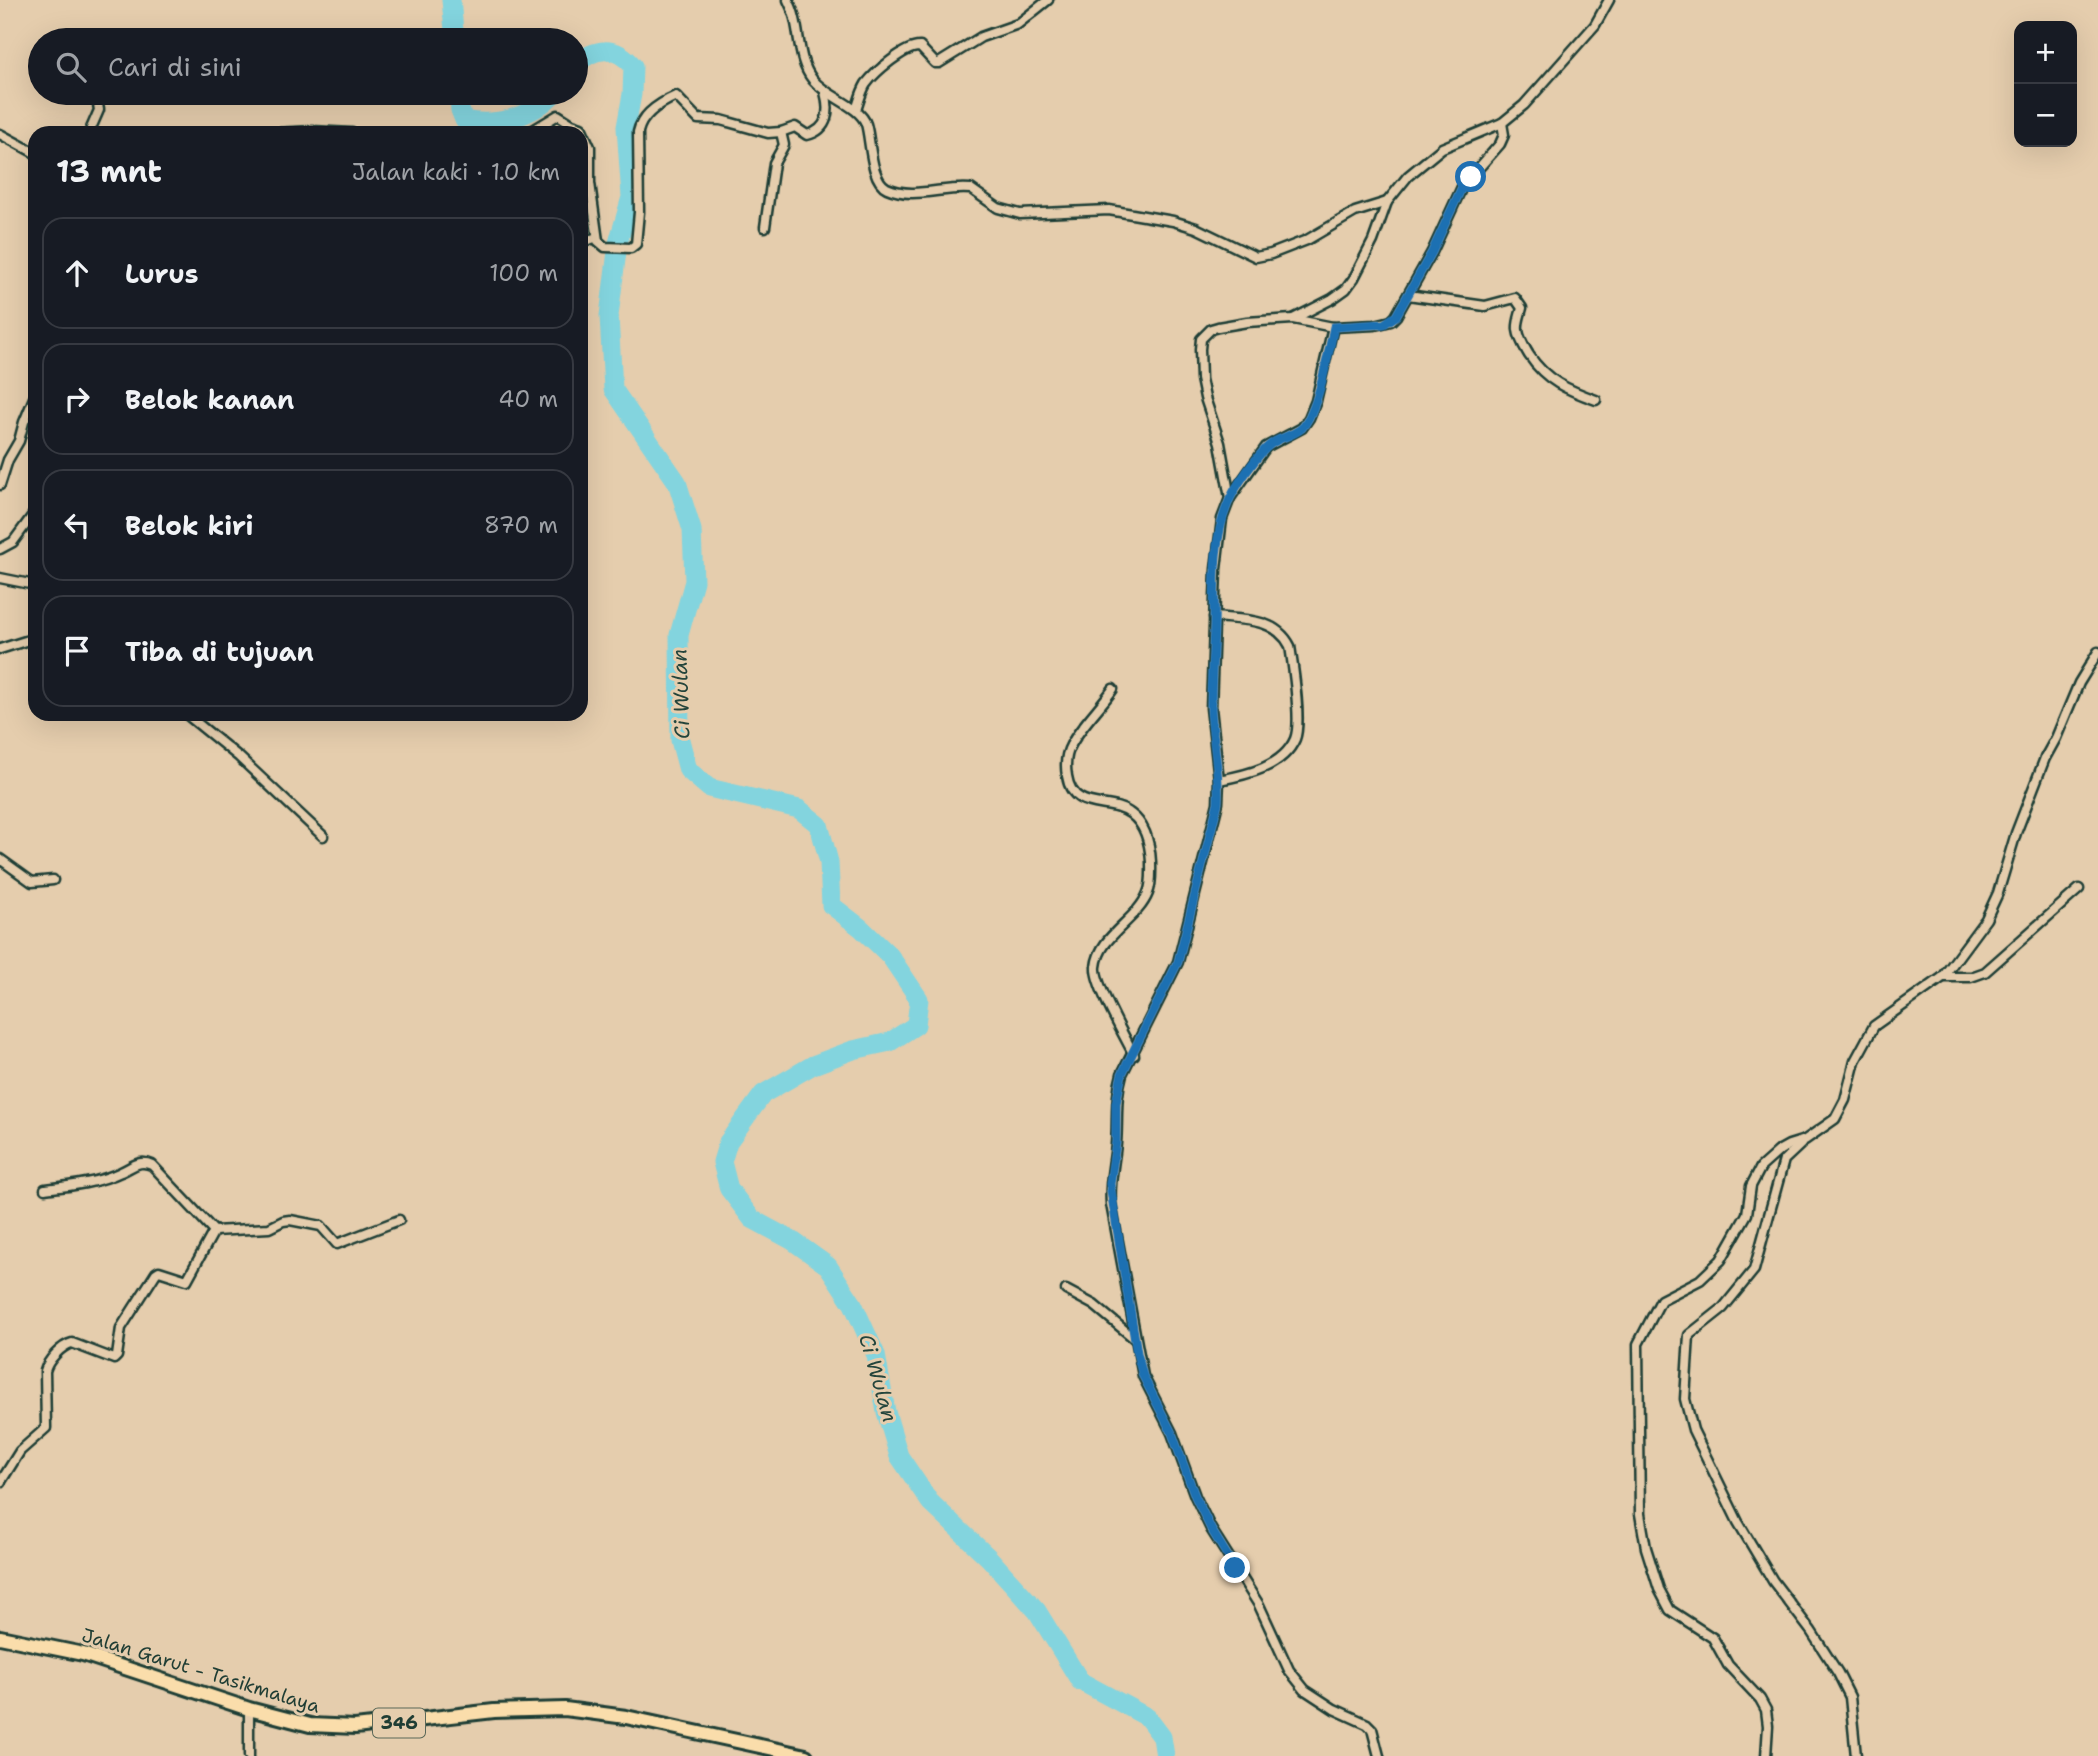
<!DOCTYPE html>
<html lang="id">
<head>
<meta charset="utf-8">
<style>
	:root { --surface:#171b24; --page:#20242c; --text:#f1f3f6; --muted:#9ea1a6; --line:#363941 }
	body { margin:0; font-family:"Shantell Sans",sans-serif; background:var(--page); color:var(--text) }
	.controls { position:absolute; right:21px; top:21px; display:grid; overflow:hidden; border-radius:14px; box-shadow:0 7px 28px #0002 }
	.controls button { width:63px; height:63px; display:grid; place-items:center; padding:0; border:0; border-bottom:2px solid var(--line); background:var(--surface); color:var(--text); font:35px sans-serif }
	.stop { position:absolute; width:21px; height:21px; margin:-16px; border:5px solid #1f6fb2; border-radius:50%; background:#fff }
	.stop.end { background:#1f6fb2; border-color:#fff; box-shadow:0 2px 7px #0008 }
	.list { margin:0; padding:0; list-style:none }
	h2 { display:flex; justify-content:space-between; align-items:center; height:91px; margin:0; padding:0 28px; font-size:30px }
	h2 small { font-size:23px; font-weight:400; color:var(--muted) }
	.list li { display:grid; grid-template-columns:46px 1fr auto; gap:21px; align-items:center; box-sizing:border-box; height:112px; margin:0 14px 14px; padding:0 14px; border:2px solid var(--line); border-radius:21px }
	.list b { display:block; font-size:26px; white-space:nowrap }
	.list em { font-size:23px; font-style:normal; color:var(--muted) }
	.icon { flex:none; width:38px; height:38px; fill:none; stroke:currentColor; stroke-width:2; stroke-linecap:round; stroke-linejoin:round }
	.map { position:relative; flex:none; width:2098px; height:1756px; overflow:hidden }
	.search { position:absolute; background:var(--surface); box-shadow:0 7px 28px #0002; left:28px; top:28px; width:560px; height:77px; display:flex; align-items:center; gap:18px; box-sizing:border-box; padding:0 24px; border-radius:38px; color:var(--muted); font-size:26px }
	.panel { position:absolute; background:var(--surface); box-shadow:0 7px 28px #0002; left:28px; top:126px; width:560px; height:595px; border-radius:21px }
	.map>svg:first-child { display:block }
	.lines { fill:none; stroke-linecap:round; stroke-linejoin:round }
	.river { stroke:#83d4de; stroke-width:19 }
	.street-casing { stroke:#1f3d34; stroke-width:13 }
	.primary-casing { stroke:#1f3d34; stroke-width:18 }
	.street { stroke:#e5cdad; stroke-width:8 }
	.primary { stroke:#faddab; stroke-width:12 }
	.route { stroke:#1f6fb2; stroke-width:9 }
	.labels { text-anchor:middle; stroke-width:6; stroke-linejoin:round; paint-order:stroke }
	.shield { fill:#e5cdad; stroke:#5a6858; stroke-width:2 }
	.shield-label { font-size:18px; font-weight:bold; fill:#1f3d34 }
	.street-label { font-size:19px; fill:#1f3d34; stroke:#e5cdad }
	.water-label { font-size:21px; font-style:italic; fill:#24453c; stroke:#e5cdad }
</style>
</head>
<body>
<div class="map">
<svg width="2098" height="1756" viewBox="0 0 2098 1756">
	<rect width="100%" height="100%" fill="#e5cdad"/>
	<filter id="ink" filterUnits="userSpaceOnUse"><feTurbulence type="fractalNoise" baseFrequency=".0143" numOctaves="2"/><feDisplacementMap in="SourceGraphic" scale="14" xChannelSelector="R" yChannelSelector="G"/><feConvolveMatrix kernelMatrix="1 2 1 2 8 2 1 2 1" color-interpolation-filters="sRGB"/></filter>
	<g filter="url(#ink)">
		<g class="lines">
			<g class="river">
				<path d="M451,0l4,40"/>
				<path d="M576,65c18,-18 40,-20 57,1l-1,28 -6,33 5,70 -13,46 -9,73 4,73 64,93 15,48 2,51 -15,54 1,105 8,30 21,18 90,21 20,16 10,37 2,43 30,23 29,28 29,43 -3,26 -26,17 -37,8 -40,15 -50,29 -35,48 -6,20 7,27 23,30 41,22 35,25 25,38 23,51 10,57 13,44 31,46 59,56 48,53 43,70 67,36 15,20 3,19"/>
				<path d="M459,93l1,17 4,10c31,7 69,-3 90,-27"/>
			</g>
			<defs>
				<g id="street">
					<path d="M788,0c14,25 7,58 25,80 14,17 47,26 53,44 5,16 4,56 21,64 27,12 56,-2 84,1l27,19 22,6 89,-4 64,11 23,7 60,29 15,-3 36,-14 48,-28 32,-10"/>
					<path d="M856,110c3,-8 5,-18 10,-26 9,-12 39,-38 54,-37l15,16h4l42,-26 37,-13 30,-24"/>
					<path d="M89,133l10,-23 -3,-17"/>
					<path d="M273,133l39,-2 40,2"/>
					<path d="M528,133l30,-18 14,9 9,3 9,20v36l8,58 7,6 26,1 5,-4 3,-32 -1,-80c4,-18 22,-29 38,-36l22,23 23,1 47,13 13,-1 14,-5 12,8c22,-5 23,-25 18,-43"/>
					<path d="M0,134l35,19"/>
					<path d="M765,227l9,-64 10,-18 -3,-13"/>
					<path d="M581,243l16,-6"/>
					<path d="M1408,295l77,11 30,-8 7,10c-2,8 -5,15 -4,22 1,9 7,18 11,25 17,26 39,35 67,45"/>
					<path d="M1293,319l40,8 42,-2 16,-4 5,-5 36,-64 30,-65 38,-43 4,-9 -2,-12"/>
					<path d="M0,485l8,-25 11,-19 5,-19 10,-24"/>
					<path d="M1230,498l36,-51 36,-19 7,-10 7,-17 17,-74"/>
					<path d="M0,549l13,-7 22,-30"/>
					<path d="M0,578l35,7"/>
					<path d="M1214,617c28,3 61,0 76,29 3,20 12,76 5,93 -12,28 -49,36 -76,41"/>
					<path d="M0,649l35,-11"/>
					<path d="M1113,689c-13,19 -31,35 -42,56 -5,9 -6,20 -4,31 6,38 43,21 64,38 15,11 19,30 20,48 0,9 1,22 -3,31 -11,28 -49,42 -52,74 -2,16 29,70 38,88"/>
					<path d="M186,714l53,43 84,79"/>
					<path d="M0,859l32,23 21,-2"/>
					<path d="M1943,977h28l14,-5 94,-83"/>
					<path d="M1801,1144l-17,16 -30,110 -31,38 -34,27 -4,64 8,31 45,92 35,59 38,50 27,42 12,24 6,59"/>
					<path d="M45,1189c25,-3 53,-6 76,-17 12,-5 18,-13 31,-7l62,66"/>
					<path d="M1066,1290l28,15 41,34"/>
					<path d="M0,1483l20,-32 26,-23 -1,-57c3,-11 16,-25 27,-28l42,16 3,-3 4,-28 35,-55 3,-2 28,9 27,-49 55,-3 14,-7 7,-1 31,6 16,18 62,-24"/>
					<path d="M249,1709v47"/>
					<path d="M1379,1756l-7,-27 -5,-5 -33,-15 -29,-19 -16,-20 -30,-65 -48,-76 -16,-33 -23,-63 -29,-57 -32,-172c-2,-21 3,-39 5,-60 2,-24 -1,-46 6,-70l56,-112 40,-159 1,-23 -8,-72 5,-139 6,-50 8,-21 -10,-55 -15,-45 -4,-19 -1,-30 1,-10 10,-10 7,-2 29,-5 46,-3 39,-20 14,-10 8,-11 19,-37 14,-39 21,-26 34,-28 60,-25 22,-18 71,-80 14,-25"/>
					<path d="M1766,1756l2,-30 -2,-16 -6,-11 -32,-34 -15,-27 -43,-28 -11,-21 -13,-41 -6,-34 -2,-170 23,-44 39,-20 21,-20 26,-46 4,-28 10,-19 19,-17 9,-5 16,-5 30,-21 10,-19 10,-39 19,-35 69,-49 43,-58 12,-26 18,-60 29,-75 11,-20 23,-55 19,-31"/>
				</g>
				<path id="primary" d="M0,1637l83,17 166,55 61,16 45,2 139,-16 71,-2 61,8 180,39"/>
			</defs>
			<use href="#street" class="street-casing"/>
			<use href="#primary" class="primary-casing"/>
			<use href="#street" class="street"/>
			<use href="#primary" class="primary"/>
		</g>
	</g>
	<g class="lines" filter="url(#ink)">
		<path class="route" d="M1235,1568l-24,-39 -16,-33 -23,-63 -29,-57 -6,-23 -27,-169 6,-42v-39l6,-29 56,-112 40,-159c2,-33 -6,-64 -7,-96 0,-26 2,-53 3,-80 1,-39 -2,-84 13,-121 6,-17 32,-55 47,-64 9,-5 20,-7 28,-14 16,-16 27,-78 32,-101l50,-3 12,-8 36,-64 30,-65 9,-10"/>
	</g>
	<g class="labels">
		<rect class="shield" x="373" y="1708.5" width="52" height="29" rx="5"/>
		<g class="shield-label">
			<text x="399" y="1729">346</text>
		</g>
		<g class="street-label">
			<text transform="translate(201 1670) rotate(17)" y="7">Jalan Garut - Tasikmalaya</text>
		</g>
		<g class="water-label">
			<text transform="translate(681 694) rotate(-92)" y="7">Ci Wulan</text>
			<text transform="translate(878 1378) rotate(74)" y="7">Ci Wulan</text>
		</g>
	</g>
</svg>
<div class="controls">
<button>+</button>
<button>−</button>
</div>
<div class="stop" style="left:1471px;top:177px"></div>
<div class="stop end" style="left:1235px;top:1568px"></div>
<div class="search"><svg class="icon" aria-label="search" viewBox="0 0 24 24"><circle cx="10" cy="10" r="6"/><path d="M15 15l6 6"/></svg>Cari di sini</div>
<section class="panel">
<h2>13 mnt<small>Jalan kaki · 1.0 km</small></h2>
<ul class="list">
<li><svg class="icon" aria-label="ahead" viewBox="0 0 24 24"><path d="M12 20V5M6 11l6-6 6 6"/></svg><div><b>Lurus</b></div><em>100 m</em></li>
<li><svg class="icon" aria-label="right" viewBox="0 0 24 24"><path d="M7 20v-9h11M14 6l5 5-5 5"/></svg><div><b>Belok kanan</b></div><em>40 m</em></li>
<li><svg class="icon" aria-label="left" viewBox="0 0 24 24"><path d="M17 20v-9H6M10 6l-5 5 5 5"/></svg><div><b>Belok kiri</b></div><em>870 m</em></li>
<li><svg class="icon" aria-label="arrive" viewBox="0 0 24 24"><path d="M6 21V4h12l-3 4 3 4H6"/></svg><div><b>Tiba di tujuan</b></div></li>
</ul>
</section>
</div>
</body>
</html>
